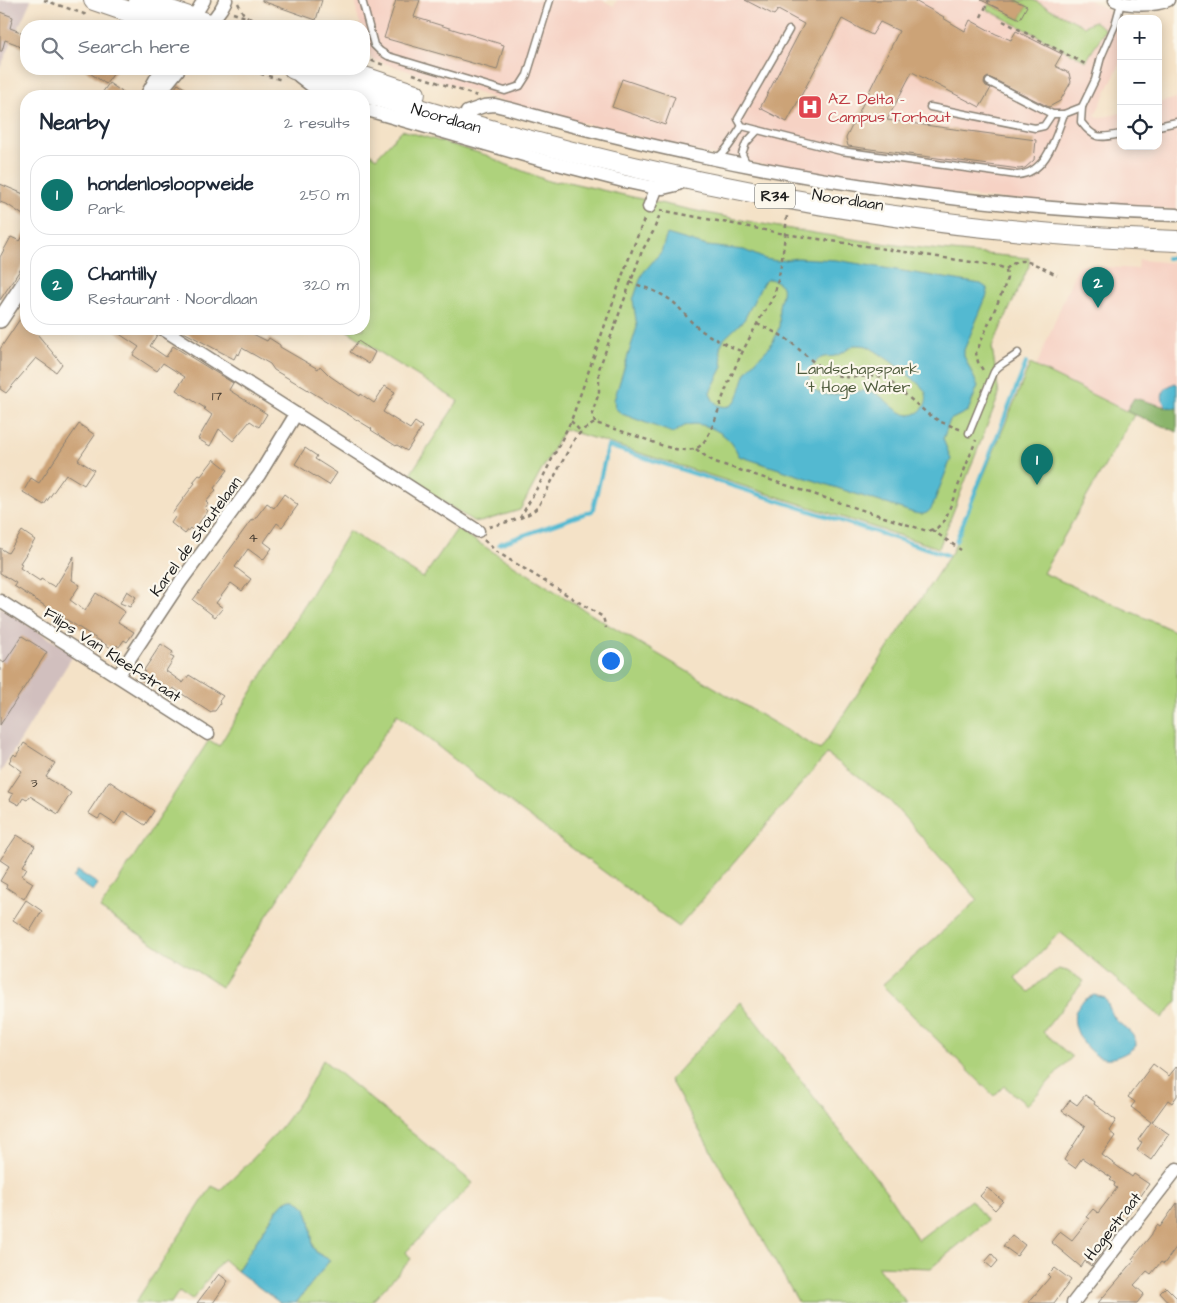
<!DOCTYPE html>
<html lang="en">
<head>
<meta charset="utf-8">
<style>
	:root { --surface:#fff; --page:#f6f6f7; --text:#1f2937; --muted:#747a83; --line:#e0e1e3; --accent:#0f766e }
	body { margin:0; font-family:"Architects Daughter",sans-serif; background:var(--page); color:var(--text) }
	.controls { position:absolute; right:15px; top:15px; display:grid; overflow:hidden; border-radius:10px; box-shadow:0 2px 12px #0003 }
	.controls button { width:45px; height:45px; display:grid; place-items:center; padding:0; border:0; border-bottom:1px solid var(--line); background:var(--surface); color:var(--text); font:25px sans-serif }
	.you { position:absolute; left:610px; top:660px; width:18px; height:18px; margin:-12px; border:4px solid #fff; border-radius:50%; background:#1a73e8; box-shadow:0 0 0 8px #1a73e833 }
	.badge { display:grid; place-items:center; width:32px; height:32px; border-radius:50%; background:var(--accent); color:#fff; font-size:16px; font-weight:700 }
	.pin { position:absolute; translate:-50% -41px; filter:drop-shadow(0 1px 2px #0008) }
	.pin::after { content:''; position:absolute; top:26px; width:18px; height:15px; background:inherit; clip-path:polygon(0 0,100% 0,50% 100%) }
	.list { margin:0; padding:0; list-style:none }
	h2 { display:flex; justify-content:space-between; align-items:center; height:65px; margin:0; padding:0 20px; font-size:21px }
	h2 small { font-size:16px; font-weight:400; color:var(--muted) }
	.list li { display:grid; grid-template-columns:32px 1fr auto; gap:15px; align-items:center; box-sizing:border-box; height:80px; margin:0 10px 10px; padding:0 10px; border:1px solid var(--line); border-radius:20px }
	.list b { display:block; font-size:19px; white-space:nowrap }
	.list p { margin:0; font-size:16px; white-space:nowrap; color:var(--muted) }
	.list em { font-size:16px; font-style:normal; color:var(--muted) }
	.icon { flex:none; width:28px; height:28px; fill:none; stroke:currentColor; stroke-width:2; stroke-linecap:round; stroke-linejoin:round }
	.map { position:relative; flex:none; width:1177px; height:1303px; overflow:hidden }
	.search { position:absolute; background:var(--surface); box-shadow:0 2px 12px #0003; left:20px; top:20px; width:350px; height:55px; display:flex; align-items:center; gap:12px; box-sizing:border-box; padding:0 18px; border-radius:20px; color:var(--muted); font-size:19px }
	.panel { position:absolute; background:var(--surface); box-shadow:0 2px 12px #0003; left:20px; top:90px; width:350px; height:245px; border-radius:20px }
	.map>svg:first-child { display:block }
	.built { fill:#f6d2c4 }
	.industrial { fill:#d1bfbe }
	.green { fill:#aed27b; stroke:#65774c }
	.forest { fill:#8ab46b; stroke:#536844 }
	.water { fill:#52b9d1; stroke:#376a76; fill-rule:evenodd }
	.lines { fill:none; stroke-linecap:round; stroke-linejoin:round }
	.stream { stroke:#52b9d1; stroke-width:4 }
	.building { fill:#cca377 }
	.service-casing { stroke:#887f72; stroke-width:9 }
	.minor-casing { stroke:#887f72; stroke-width:15 }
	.tertiary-casing { stroke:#887f72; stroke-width:18 }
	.primary-casing { stroke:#887f72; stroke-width:22 }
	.path { stroke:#887f72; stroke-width:2.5; stroke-dasharray:4 4; stroke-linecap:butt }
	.service { stroke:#fff; stroke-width:6 }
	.minor { stroke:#fff; stroke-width:12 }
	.tertiary { stroke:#fff; stroke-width:15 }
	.primary { stroke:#fff; stroke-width:20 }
	.labels { text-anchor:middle; stroke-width:4.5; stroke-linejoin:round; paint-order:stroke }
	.number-label { font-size:14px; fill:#483e33 }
	.shield { fill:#fbf7ec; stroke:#5f5e5a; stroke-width:1 }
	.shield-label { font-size:15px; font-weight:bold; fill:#1c1c1c }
	.health-label { font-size:16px; fill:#be3a42; stroke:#fbf7ec; text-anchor:start }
	.street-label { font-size:16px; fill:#1c1c1c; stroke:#fbf7ec }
	.park-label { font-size:16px; fill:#4f5c3d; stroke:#fbf7ec }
</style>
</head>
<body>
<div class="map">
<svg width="1177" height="1303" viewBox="0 0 1177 1303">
	<rect width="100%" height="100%" fill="#fbf7ec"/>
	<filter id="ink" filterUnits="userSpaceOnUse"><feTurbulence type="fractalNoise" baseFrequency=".02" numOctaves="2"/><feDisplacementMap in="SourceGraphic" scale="10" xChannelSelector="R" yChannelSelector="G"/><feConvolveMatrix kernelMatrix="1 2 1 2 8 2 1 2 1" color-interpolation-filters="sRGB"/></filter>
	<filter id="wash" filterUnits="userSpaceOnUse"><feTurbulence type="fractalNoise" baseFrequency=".0096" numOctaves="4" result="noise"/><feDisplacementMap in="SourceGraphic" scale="20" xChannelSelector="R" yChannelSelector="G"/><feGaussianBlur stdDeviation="1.12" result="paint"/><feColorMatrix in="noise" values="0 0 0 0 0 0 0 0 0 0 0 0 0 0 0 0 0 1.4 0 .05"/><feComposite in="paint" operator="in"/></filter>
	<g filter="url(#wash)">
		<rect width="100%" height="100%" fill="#f4e2c7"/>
		<g class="built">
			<path d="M356,0h246l12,6 3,-6h472l12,6 20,13v43l-26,53 5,3 21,-5v33h37v-43l19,-5v112l-191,-12 -164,-22 -106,-20 -182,-45 -163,-52 -7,-24v-9h-3l-4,-12z"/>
			<path d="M1139,260l38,3v121l-2,-1 -12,19 3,5 -32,-9 -8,13 -90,-44 42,-102 60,4z"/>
		</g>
		<g class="industrial">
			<path d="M0,0h31l-31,68z"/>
			<path d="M0,607l74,47 -74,119z"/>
		</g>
		<g class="green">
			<path d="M1014,0h19l51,26 10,-5 11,8 -1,3 -18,29 -100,-52 3,-5 31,15 7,-13z"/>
			<path d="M402,130l84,25 19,9 46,18 13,-1c112,27 225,51 340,65 41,5 83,8 125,12v8l-37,81 7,48 -60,153 -375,-119 -44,81 -40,12 -7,-1 -66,-42 51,-78 -68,-42 -45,-30h19v-181l12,10z"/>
			<path d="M1030,364l104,51 -91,158 134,59v369l-15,17 -102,-86 -45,47 14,13 12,-11 18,-12 8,2 17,10 -41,51 29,25 -45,48 -23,-19 -10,10 -112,-111 96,-85 -90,-101 -61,-45 -148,173 -186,-137 -96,-76 -176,273 -121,-78 109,-169 10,6 130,-215 74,47 34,-49 140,89 223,132 132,-198z"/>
			<path d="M741,1002l145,189 32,49 53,-40 16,21 -56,47 -54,-2 30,37h-108l-129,-223z"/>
			<path d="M323,1060l150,123 -67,69 5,7 -40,44h-75l33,-43 -12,-7 -4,-6 -2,-15 -15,-33c-9,0 -14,5 -20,12l-39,60 -14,-12 -31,41 -13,-9 -8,12h-36l77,-117 8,4c30,-27 58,-55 80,-89 9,-13 15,-27 23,-41z"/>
		</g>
		<path class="forest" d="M1134,398l32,9 11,1v24l-51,-21z"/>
		<g class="water">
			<path d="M667,234l40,12 37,4 21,9 12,2 20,-3 39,2 145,24 6,4v7l-23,55v6l14,30 -10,25 -18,9 -7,19 8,20 -19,48c-5,8 -9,8 -18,6l-175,-57c-2,-4 -4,-8 -6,-11 -9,-13 -30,-24 -46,-20 -5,2 -9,5 -14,8l-51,-19 -7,-6 -1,-8 23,-73 -4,-27 9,-26 19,-22zM770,279c19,6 11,14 9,28 -1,7 2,15 -1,23 -6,21 -22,26 -32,43 -6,11 -6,38 -25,33 -7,-2 -9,-7 -11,-14l13,-25 -3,-20 4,-8 20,-19 19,-37 3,-3zM855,345c4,0 8,0 12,1 9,4 52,35 57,44 4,5 3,13 -1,18 -3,4 -7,6 -12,7 -16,0 -25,-19 -39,-23 -11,-4 -30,3 -42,3 -7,0 -15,-3 -19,-10 -4,-11 1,-25 13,-28 3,-1 8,0 11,-1 7,-2 14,-8 20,-11z"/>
			<path d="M1175,383l2,1v24l-11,-1c-8,-12 -2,-19 9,-24z"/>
			<path d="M78,871l20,13 -5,7 -20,-13z"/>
			<path d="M1094,995l11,3c4,7 6,16 11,22 8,8 21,14 20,26 -9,7 -21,14 -32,12 -16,-2 -33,-29 -29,-45 3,-10 10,-14 19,-18z"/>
			<path d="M291,1199h5l10,9 4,13 3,26 4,6 13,7 -34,43h-16l-43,-32 39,-60 7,-8z"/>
		</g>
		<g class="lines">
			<g class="stream">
				<path d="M1167,258h10"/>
				<path d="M956,541l70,-178"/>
				<path d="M499,544l93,-33 1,-2 15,-63 339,109"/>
			</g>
		</g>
		<g id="blocks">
			<g class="building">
				<path d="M262,0h60l-6,20 -54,-19z"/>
				<path d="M396,0h24l-6,17 90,28 -7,25 -113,-32z"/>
				<path d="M745,0h168l31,17 -1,1 22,13 5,-11 26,14 15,6 5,-9 46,23 -7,12 14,7 2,9 -11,19 -11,6 -54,-27 -7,-3 -3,2 -1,4 2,3 5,2 -11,19 -68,-35 -25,48 149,20 -2,20 -9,8 -6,1 -171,-23 -2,-8 53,-107 -19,-9 -8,13 -30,-16 -55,103 -27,-14 44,-84 -26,-14 -4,5z"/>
				<path d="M981,0h33l13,6 -7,13z"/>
				<path d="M0,12l13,5 -3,11 16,6v17l-10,-7 -11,-4 -3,11h-2z"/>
				<path d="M84,69h33l-11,15z"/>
				<path d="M622,79l53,18 -10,28 -53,-18z"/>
				<path d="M109,83l19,13h-28z"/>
				<path d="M178,84l20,12h-29z"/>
				<path d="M0,184l26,11v22l-18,-12 -8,-3z"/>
				<path d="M26,231v30l-26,39v-43l11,-20 9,4z"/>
				<path d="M26,310v19h7l29,35 -6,8 -20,-14 -30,35 -6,-4v-40z"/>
				<path d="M112,329h43l2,6 -7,11 16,11 7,-11 16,10 44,27 -4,7 38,24 -8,13 -9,-6 -17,20 -14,-12 -9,17 -12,-7 14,-24 -8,-6 1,-1 -29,-18 9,-13 -22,-14 -6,8 -24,-16 6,-8z"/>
				<path d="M178,329h65l24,12 2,-3 11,7v2l38,22 2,-3 10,10 16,11 14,9 1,-2 13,9 11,-17 10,6 -12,20 27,17 5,-7 7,5 -15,24 -10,-6 -1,1 -25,-16 1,-1 -67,-41 -31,-18 -4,-6 -28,-16 -3,7 -2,-2 -3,6z"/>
				<path d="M358,341l17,11 -6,12 -19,-12z"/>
				<path d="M79,424l16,11 -17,25 16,10 -10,15 -18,-11 -22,31 -21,-13 8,-14 8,5z"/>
				<path d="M305,448l12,8 -2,3 22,14 -8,12 -34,-21z"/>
				<path d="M214,459l14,11 -14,18 2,2 -10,12 2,2 -3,4 3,3 -15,20 -3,-3 -5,6 -14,-11 4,-6 -3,-3 23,-31 -2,-1 6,-7 2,1z"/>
				<path d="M284,494l14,11 -16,22 -5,-4 -13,19 8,6 -9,12 -15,-11 -13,18 16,12 -9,12 -11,-8 -15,20 7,5 -8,9 -22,-17 59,-81 2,1 13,-17 7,5z"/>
				<path d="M22,531l13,9 -15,23 2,1 -2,4 20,13 1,-2 14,8 19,-31 -2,24 8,5 -10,15 15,11 11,-18 29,19 -7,10 16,10 -7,10 -3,-2 -5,7 -2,-2 -3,5 -100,-64 2,-3 -16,-10v-25l8,5z"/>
				<path d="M127,591l9,6 -6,10 -10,-4z"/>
				<path d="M22,636l25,16 -47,73v-65l4,3z"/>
				<path d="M161,644l12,8 -3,4 4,2 -8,13 17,12 6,-8 34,21 -4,5 1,3 -5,7h-3l-1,2 -38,-25 -3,5 -16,-10 -2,3 -12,-7 5,-8 -1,-1z"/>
				<path d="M24,743l31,20 -9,14 25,16 -13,21 -28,-18 -3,4 -4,-2 -4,7 -9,-5 3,-6 -5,-2 14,-21 -13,-9 5,-8 2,2z"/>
				<path d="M109,781l45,30 -9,14 -22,-14 -8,13 -14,-9 -3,4 -10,-6z"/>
				<path d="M17,835l18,11 -12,20 4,2 -5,8 11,7 -9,16 -18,-12 1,-2 -7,-4 9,-15 -9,-6z"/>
				<path d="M26,900l16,11 -12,20 -17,-11z"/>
				<path d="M1153,1064l16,12 8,-10v30l-5,7 -4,-3 -16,22 17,12 -18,26 -14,-10 5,-8 -4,-2 13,-18 -20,-15 4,-5 -7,-5z"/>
				<path d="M1085,1095l10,7 -1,2 22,16 -7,11 6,5 -13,19 30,22 2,-3 15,10 -31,45 1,1 -28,36 -6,-5 -4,6 -30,-25 9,-11 12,9 17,-21 -3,-2 7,-8 5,4 19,-25 -3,-2 1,-3 -5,-3 2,-2 -30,-20 -7,10 -11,-8 21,-33 -23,-16 8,-11 7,5z"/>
				<path d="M987,1188l16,13 -8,9 -15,-14z"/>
				<path d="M1177,1203v43l-13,18 -3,-2 -10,12 -4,-3 -13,14 10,9 -7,9h-39l36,-42 -2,-2 20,-25v-1l5,-8 3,2z"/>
				<path d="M1012,1235l13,10 -8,11 -14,-10z"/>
				<path d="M992,1254l6,7 -6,7 -7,-6z"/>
				<path d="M1055,1268l16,12 -17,23h-26l22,-26 -2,-2z"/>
				<path d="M219,1274l9,7 -15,22h-16z"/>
				<path d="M1166,1287l11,11v5h-8l-9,-10z"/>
			</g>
		</g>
	</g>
	<g filter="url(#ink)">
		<use href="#blocks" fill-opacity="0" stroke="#887f72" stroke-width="1"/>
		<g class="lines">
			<defs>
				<g id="service">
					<path d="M362,0l12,45 6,6 8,5 117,35 15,-5 7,-11 23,-75"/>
					<path d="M789,30l-51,89 4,7 99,25 176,24c30,-2 38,-37 47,-61"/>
					<path d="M989,82l63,32h12l18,-7"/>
					<path d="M930,107l105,21 9,-2 8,-12"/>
					<path d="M1158,126l19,-4"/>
					<path d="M1121,134c-21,4 -26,6 -40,-12l1,-15 13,-27 6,-23 14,-32 6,-22"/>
					<path d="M717,158c11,-8 17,-20 25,-32"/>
					<path d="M747,165l-5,-11 4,-11 12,-13"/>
					<path d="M969,433l25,-61c4,-8 17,-12 24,-19"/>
				</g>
				<g id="minor">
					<path d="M1115,0c13,6 40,6 53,0"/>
					<path d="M193,18l11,-18"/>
					<path d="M210,24l11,-15 5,-9"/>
					<path d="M299,76l18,14 10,6"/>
					<path d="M364,109l174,50 85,22 28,6 12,1 13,-3 12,-6"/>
					<path d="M467,112l17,-6 11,-1c25,6 49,14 74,20 43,11 88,22 132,31 157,34 316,54 476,59"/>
					<path d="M649,207l8,-20"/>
					<path d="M163,329l227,145 88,57"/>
					<path d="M0,601l208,133"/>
					<path d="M118,676l63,-95 78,-106 37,-61"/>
					<path d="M1073,1303l104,-134"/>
				</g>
				<g id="tertiary">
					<path d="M149,94l14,-25"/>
					<path d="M155,96l22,-27"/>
					<path d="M0,320l26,-39"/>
				</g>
				<g id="primary">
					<path d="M94,0l76,26"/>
					<path d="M139,0l76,26"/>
					<path id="s1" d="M294,69c284,97 582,162 883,172"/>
					<path d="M340,69l75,25"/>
				</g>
			</defs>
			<use href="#service" class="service-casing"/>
			<use href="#minor" class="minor-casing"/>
			<use href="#tertiary" class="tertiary-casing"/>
			<use href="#primary" class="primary-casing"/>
			<g class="path">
				<path d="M44,0l43,15"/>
				<path d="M238,3l5,10 5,4"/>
				<path d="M233,13l39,13"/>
				<path d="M981,17l8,-17"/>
				<path d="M1003,21l82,43"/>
				<path d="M244,26l5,-8"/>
				<path d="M364,58l20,7"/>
				<path d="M245,69l37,11"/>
				<path d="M413,74l64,22"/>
				<path d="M660,210l125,24 213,32 8,3 1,9 -3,10 -28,65 2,9 6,10"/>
				<path d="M1006,269c4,-3 8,-7 14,-8 10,-1 28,10 37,14"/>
				<path d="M630,282c13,5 27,9 39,17 11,7 17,19 27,27 14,12 31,19 47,26"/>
				<path d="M757,324c10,5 22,9 31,16 14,11 27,26 43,33 7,3 15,5 23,4 12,0 22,-4 33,2l41,35 13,8 21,8"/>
				<path d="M571,421l10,11"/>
				<path d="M595,423l-3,-10 7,-20v-24l43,-118 11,-19 7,-18"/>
				<path d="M696,449l12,9 7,4 212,69 10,-3 8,-8 31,-80"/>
				<path d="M520,518l20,-35 31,-62 53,-150 21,-54"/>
				<path d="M489,527c17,-5 37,-8 49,-20l37,-69 9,-9 11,-6c15,4 29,9 44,14 18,6 36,16 55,12 15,-3 24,-39 29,-52 9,-25 21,-49 34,-73 5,-10 13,-19 17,-29 8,-25 10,-53 13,-79"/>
				<path d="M932,530l29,20"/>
				<path d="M484,540l13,12 106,65 3,11"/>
			</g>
			<use href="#service" class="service"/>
			<use href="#minor" class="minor"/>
			<use href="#tertiary" class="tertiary"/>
			<use href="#primary" class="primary"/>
		</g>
	</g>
	<defs>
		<symbol id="hospital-square" viewBox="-11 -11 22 22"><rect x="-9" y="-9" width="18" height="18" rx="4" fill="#e0444e" stroke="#fbf7ec"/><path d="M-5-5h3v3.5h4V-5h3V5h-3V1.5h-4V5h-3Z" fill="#fff"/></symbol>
	</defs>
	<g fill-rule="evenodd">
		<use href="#hospital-square" x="796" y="93" width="28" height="28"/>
	</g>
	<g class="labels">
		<g class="number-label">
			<text x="217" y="400">17</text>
			<text x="253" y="542">4</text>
			<text x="34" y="787">3</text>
		</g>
		<rect class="shield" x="755" y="183.5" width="40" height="25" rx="4"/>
		<g class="shield-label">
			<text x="775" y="201">R34</text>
		</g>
		<g class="health-label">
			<text x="828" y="104">AZ Delta -<tspan x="828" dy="18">Campus Torhout</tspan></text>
		</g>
		<g class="street-label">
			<text dy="6" stroke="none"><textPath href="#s1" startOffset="160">Noordlaan</textPath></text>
			<text transform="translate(848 199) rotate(9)" y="6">Noordlaan</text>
			<text transform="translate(195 536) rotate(-54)" y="6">Karel de Stoutelaan</text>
			<text transform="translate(113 654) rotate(33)" y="6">Filips Van Kleefstraat</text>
			<text transform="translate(1112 1226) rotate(-52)" y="6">Hogestraat</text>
		</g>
		<g class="park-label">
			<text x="858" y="374">Landschapspark<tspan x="858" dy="18">'t Hoge Water</tspan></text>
		</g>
	</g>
</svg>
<div class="controls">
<button>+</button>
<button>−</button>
<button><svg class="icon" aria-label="locate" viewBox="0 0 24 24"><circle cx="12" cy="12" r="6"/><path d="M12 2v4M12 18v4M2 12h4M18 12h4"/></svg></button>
</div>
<div class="you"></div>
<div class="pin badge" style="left:1037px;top:485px">1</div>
<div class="pin badge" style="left:1098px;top:308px">2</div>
<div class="search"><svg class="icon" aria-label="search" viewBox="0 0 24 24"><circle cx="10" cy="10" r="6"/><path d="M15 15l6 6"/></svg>Search here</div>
<section class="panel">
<h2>Nearby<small>2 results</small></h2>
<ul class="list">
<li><span class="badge">1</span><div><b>hondenlosloopweide</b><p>Park</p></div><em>250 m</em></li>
<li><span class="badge">2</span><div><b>Chantilly</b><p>Restaurant · Noordlaan</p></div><em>320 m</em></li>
</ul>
</section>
</div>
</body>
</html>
